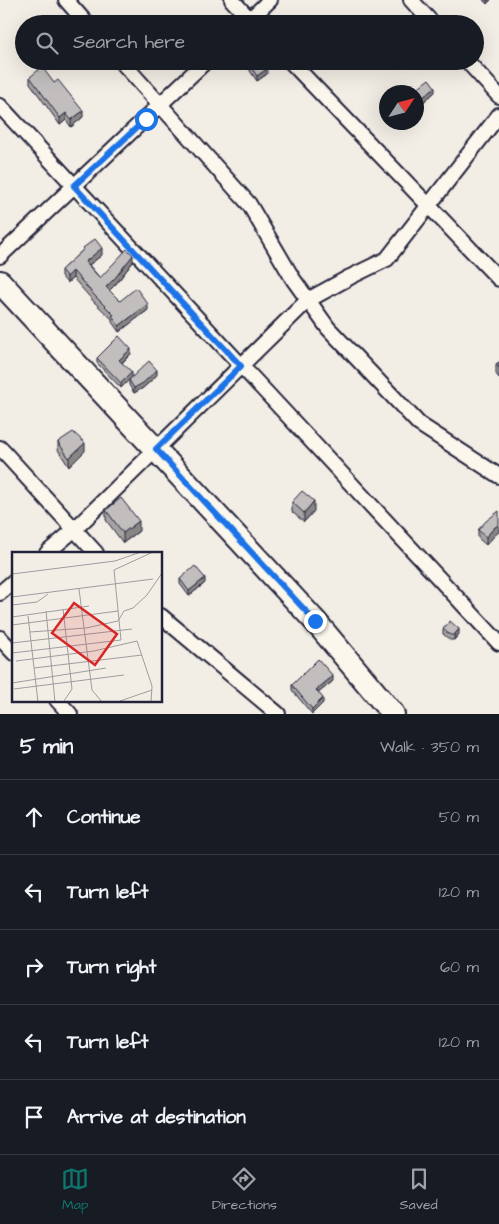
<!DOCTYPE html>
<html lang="en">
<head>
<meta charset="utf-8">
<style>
	:root { --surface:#171b24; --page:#20242c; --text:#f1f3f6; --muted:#9ea1a6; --line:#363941; --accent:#0f766e }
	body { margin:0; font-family:"Architects Daughter",sans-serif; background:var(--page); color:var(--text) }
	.compass { position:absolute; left:379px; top:85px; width:45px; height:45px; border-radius:50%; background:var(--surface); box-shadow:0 5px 20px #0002; rotate:54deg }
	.stop { position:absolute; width:15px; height:15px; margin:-11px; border:4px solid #1a73e8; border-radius:50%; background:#fff }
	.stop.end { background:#1a73e8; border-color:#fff; box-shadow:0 1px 5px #0008 }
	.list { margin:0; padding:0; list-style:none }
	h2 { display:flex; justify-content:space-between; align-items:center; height:65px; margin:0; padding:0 20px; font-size:21px }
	h2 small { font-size:16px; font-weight:400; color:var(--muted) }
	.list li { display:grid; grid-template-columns:32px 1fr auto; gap:15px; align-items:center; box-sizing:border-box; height:75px; padding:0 20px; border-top:1px solid var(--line) }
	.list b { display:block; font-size:19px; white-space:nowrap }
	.list em { font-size:16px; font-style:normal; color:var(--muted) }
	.icon { flex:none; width:28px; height:28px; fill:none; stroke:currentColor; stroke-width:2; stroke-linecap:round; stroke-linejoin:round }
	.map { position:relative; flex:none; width:499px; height:714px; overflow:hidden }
	.search { position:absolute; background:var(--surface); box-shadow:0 5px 20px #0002; left:15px; right:15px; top:15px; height:55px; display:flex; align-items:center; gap:12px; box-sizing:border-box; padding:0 18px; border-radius:28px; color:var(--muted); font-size:19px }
	.sheet { height:440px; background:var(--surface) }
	nav { display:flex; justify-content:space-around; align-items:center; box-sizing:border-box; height:70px; border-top:1px solid var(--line); background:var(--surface); font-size:14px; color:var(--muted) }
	nav a { display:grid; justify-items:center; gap:2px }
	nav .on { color:var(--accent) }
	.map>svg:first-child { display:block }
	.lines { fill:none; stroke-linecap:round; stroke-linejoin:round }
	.minor-casing { stroke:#22223b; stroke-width:18 }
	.primary-casing { stroke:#22223b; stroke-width:26 }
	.minor { stroke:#fbf7ec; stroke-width:14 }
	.primary { stroke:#fbf7ec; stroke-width:22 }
	.wall { fill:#a7a3a3; stroke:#22223b }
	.shaded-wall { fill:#888585; stroke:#22223b }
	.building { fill:#c2bebe; stroke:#22223b }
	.route { stroke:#1a73e8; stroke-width:6 }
	.inset-road { fill:none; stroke:#9f9ca1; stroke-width:1 }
	.view { fill:#d62828; fill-opacity:0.15; stroke:#d62828; stroke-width:2.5 }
	.inset-edge { fill:none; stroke:#22223b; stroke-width:2.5 }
</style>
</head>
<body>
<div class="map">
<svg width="499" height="714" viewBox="0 0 499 714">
	<rect width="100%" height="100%" fill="#f2eee5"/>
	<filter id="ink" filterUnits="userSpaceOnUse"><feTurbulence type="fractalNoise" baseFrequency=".02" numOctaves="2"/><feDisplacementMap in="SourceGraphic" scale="10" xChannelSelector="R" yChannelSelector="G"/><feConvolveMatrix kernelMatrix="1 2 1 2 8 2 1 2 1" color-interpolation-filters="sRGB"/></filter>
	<g filter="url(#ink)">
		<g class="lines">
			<defs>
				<g id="minor">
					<path d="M66,0l21,24"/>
					<path d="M232,0l22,24"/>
					<path d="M411,0l22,24"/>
					<path d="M245,24l25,-24"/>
					<path d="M121,61l128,143 44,75 35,49 91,96 80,52"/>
					<path d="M290,61l209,218"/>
					<path d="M467,61l32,35"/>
					<path d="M0,106l499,537"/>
					<path d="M0,256l206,-195"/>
					<path d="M0,448l96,105"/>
					<path d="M47,553l28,-24 233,-229 42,-23 37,-18 112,-144"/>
					<path d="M0,593l14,-12"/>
					<path d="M161,616l117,98"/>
					<path d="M0,638l14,15"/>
					<path d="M57,700l13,14"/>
				</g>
				<path id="primary" d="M0,282l315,339 78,93"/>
			</defs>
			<use href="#minor" class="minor-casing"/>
			<use href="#primary" class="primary-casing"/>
			<use href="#minor" class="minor"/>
			<use href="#primary" class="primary"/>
		</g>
		<g class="wall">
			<path d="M483,0h8l-4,4z"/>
			<path d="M250,66l17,8 -10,7 -7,-10z"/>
			<path d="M30,77l24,6 29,34 -12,10 -5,-7 -6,5 -30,-42z"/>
			<path d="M416,89l19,3 -13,11 -6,-8z"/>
			<path d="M83,248l19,7 -13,10 11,13 33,-16 -18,23 -6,6 11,10 28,9 -29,22 -7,-10v-3l-18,-17 -21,-24 -6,5 -6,-7v-6l22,-20z"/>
			<path d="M131,354l-9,9 10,14 -11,11 -24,-25v-5z"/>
			<path d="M499,362v16l-3,-4v-10z"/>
			<path d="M157,375l-14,13 -9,5 -5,-8v-5z"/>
			<path d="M58,442l27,9 -16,16 -11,-17z"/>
			<path d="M292,502l22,9 -10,11 -12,-10z"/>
			<path d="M106,510l33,21 -16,12 -17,-23z"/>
			<path d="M478,530l16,6 -8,9 -8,-7z"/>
			<path d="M180,579l25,4 -16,13 -9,-12z"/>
			<path d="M443,629l16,5 -5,6h-4l-7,-6z"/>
			<path d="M333,681l-15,12 5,10 -11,11 -20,-24v-5z"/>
		</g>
		<g class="shaded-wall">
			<path d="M487,0h4l-4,4z"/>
			<path d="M267,69v5l-10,7v-5z"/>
			<path d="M435,87v5l-13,11v-5z"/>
			<path d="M83,111v6l-12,10v-7z"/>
			<path d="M66,113v7l-6,5v-7z"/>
			<path d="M102,248v7l-17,13v-6z"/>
			<path d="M133,255v7l-18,23 -9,9v-7z"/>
			<path d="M73,271v7l-6,5v-6z"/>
			<path d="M148,304v6l-29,22v-6z"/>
			<path d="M131,349v5l-12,11v-5z"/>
			<path d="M157,370v5l-14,13 -9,5v-5z"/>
			<path d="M132,372v5l-11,11v-5z"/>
			<path d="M85,443v8l-16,16v-9z"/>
			<path d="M314,501v10l-10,11v-9z"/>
			<path d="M139,521v10l-16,12v-10z"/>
			<path d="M499,524v8l-5,4 -8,9v-8l8,-9z"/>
			<path d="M205,578v5l-16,13v-5z"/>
			<path d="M459,629v5l-5,6v-5z"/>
			<path d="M333,676v5l-17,14v-5z"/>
			<path d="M323,698v5l-11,11v-5z"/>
		</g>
		<g class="building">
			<path d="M257,61h4l6,8 -10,7 -7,-10z"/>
			<path d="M42,67l12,16 4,-3 25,31 -12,9 -5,-7 -6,5 -30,-41z"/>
			<path d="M429,79l6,8 -13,11 -6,-9z"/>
			<path d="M95,239l7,9 -17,14 15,16 27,-29 6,6 -18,23 -9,9 14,14 16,-13 12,16 -29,22 -7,-10 2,-1 -20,-20 -21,-24 -6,6 -6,-7 23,-21 -1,-1z"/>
			<path d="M119,336l12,13 -12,11 13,12 -11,11 -24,-25z"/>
			<path d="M149,361l8,9 -14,13 -9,5 -5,-8z"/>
			<path d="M499,362v6l-3,-4z"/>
			<path d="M73,432l12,11 -16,15 -11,-16z"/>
			<path d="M302,491l12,10 -10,12 -12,-11z"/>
			<path d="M121,498l18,23 -16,12 -17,-23z"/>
			<path d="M499,511v13l-5,4 -8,9 -8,-7 8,-9z"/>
			<path d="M195,566l10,12 -16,13 -9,-12z"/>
			<path d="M450,621l9,8 -5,6h-4l-7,-6z"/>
			<path d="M318,659l15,17 -17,14 7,8 -11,11 -20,-24z"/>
		</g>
	</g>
	<g class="lines" filter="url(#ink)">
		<path class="route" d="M146,119l-72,67 167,180 -85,83 159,172"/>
	</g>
	<g transform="translate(12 552)">
		<rect width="150" height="150" fill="#f2eee5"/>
		<path class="inset-road" d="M0,22l103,-13 26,-9M67,37l13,101 10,12M0,45l141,-18M0,53l25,-3 11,-8M51,57l9,80 -8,12M34,59l9,91M16,64l10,86M0,65l77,-11M0,73l106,-14M18,80l56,-4 32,-7 6,-10 9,-3 14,-13 15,-22M0,91l120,-14M0,101l109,-13 -7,-70 39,-18M4,109l78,-10 43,-10 15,45 -1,16M22,116l108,-13M0,131l94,-15M2,137l110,-14M108,149l32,-11M46,150h20"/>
		<path class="view" d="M62,51l43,31 -22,31 -43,-32z"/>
		<rect width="150" height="150" class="inset-edge"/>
	</g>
</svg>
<svg class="compass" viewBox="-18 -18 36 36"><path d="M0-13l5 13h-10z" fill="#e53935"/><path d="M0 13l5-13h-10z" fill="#9ea1a6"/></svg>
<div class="stop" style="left:146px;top:119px"></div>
<div class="stop end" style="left:315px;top:621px"></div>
<div class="search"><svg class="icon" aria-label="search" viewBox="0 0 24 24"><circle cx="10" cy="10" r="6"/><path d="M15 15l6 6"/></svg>Search here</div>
</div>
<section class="sheet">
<h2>5 min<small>Walk · 350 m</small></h2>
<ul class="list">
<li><svg class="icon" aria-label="ahead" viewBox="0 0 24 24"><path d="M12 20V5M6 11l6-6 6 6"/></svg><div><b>Continue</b></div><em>50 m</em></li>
<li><svg class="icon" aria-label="left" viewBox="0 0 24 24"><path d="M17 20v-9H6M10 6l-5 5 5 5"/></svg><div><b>Turn left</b></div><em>120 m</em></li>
<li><svg class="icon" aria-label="right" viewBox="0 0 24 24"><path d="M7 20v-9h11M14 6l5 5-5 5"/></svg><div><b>Turn right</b></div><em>60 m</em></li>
<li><svg class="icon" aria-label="left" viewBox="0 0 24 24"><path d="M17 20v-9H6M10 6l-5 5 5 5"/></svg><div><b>Turn left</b></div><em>120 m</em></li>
<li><svg class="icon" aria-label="arrive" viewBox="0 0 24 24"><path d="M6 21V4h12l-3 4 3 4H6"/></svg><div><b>Arrive at destination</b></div></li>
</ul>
</section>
<nav>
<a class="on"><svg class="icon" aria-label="map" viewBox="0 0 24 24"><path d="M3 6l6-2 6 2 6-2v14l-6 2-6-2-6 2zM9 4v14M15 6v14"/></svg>Map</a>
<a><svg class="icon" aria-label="directions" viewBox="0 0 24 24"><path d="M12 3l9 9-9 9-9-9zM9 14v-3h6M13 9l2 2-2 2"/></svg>Directions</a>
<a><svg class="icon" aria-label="saved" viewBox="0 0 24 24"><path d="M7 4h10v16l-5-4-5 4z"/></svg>Saved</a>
</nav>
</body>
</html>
